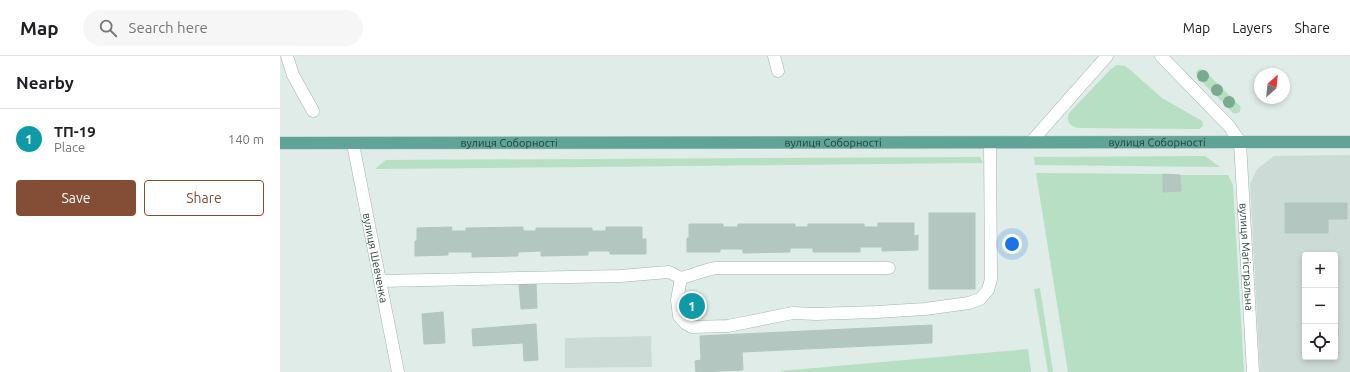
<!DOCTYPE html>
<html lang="en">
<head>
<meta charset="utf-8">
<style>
	:root { --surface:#fff; --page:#f6f6f6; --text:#202124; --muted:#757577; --line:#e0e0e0; --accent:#834d36 }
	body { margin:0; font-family:Ubuntu,sans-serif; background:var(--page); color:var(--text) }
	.controls { position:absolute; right:12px; bottom:12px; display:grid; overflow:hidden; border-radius:4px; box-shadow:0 2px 6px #0003 }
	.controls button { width:36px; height:36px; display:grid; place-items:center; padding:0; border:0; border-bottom:1px solid var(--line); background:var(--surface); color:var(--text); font:20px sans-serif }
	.compass { position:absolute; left:974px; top:12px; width:36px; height:36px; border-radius:50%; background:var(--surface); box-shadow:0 2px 6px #0003; rotate:27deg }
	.you { position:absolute; left:732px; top:188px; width:14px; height:14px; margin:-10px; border:3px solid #fff; border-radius:50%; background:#1a73e8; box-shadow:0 0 0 6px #1a73e833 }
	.badge { display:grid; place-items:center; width:26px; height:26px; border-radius:50%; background:var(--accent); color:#fff; font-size:13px; font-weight:700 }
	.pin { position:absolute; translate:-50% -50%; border:2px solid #fff; box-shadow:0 1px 4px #0006 }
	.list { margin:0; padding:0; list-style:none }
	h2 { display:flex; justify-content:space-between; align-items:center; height:52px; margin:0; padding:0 16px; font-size:17px }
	h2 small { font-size:13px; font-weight:400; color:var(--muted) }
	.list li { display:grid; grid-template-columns:26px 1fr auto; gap:12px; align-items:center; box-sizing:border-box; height:60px; padding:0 16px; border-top:1px solid var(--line) }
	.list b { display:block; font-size:15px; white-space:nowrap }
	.list p { margin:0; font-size:13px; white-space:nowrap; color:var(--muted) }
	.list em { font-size:13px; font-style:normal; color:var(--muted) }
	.actions { display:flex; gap:8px; padding:12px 16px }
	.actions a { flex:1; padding:9px 0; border:1px solid var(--accent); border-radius:4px; text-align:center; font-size:14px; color:var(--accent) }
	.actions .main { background:var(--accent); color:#fff }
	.icon { flex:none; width:22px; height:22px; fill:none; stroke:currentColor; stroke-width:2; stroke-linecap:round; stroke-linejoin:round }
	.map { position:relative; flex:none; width:1070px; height:316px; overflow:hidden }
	header { display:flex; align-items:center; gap:24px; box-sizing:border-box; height:56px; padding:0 20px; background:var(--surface); border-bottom:1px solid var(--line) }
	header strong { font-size:19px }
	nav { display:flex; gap:22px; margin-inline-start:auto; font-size:14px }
	.search { width:280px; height:36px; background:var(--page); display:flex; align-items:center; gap:10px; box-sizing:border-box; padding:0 14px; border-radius:22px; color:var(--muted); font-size:15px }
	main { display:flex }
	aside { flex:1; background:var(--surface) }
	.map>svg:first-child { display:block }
	.built { fill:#cddbd6; fill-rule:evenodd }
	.green { fill:#b6dfc3 }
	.building { fill:#b4c6c0; stroke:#b1c6be }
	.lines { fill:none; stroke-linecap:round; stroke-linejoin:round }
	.minor-casing { stroke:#a2b4ae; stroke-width:13 }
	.major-casing { stroke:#c0c9c7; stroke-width:13 }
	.minor { stroke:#fff; stroke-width:12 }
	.major { stroke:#60a497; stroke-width:12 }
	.tree { fill:#79ab91 }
	.labels { text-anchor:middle; stroke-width:4; stroke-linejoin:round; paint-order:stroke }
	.street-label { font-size:11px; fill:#1f3d36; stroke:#f0f8f4 }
</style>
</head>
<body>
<header>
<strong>Map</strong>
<div class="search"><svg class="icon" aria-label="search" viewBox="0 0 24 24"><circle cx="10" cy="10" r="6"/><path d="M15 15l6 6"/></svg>Search here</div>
<nav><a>Map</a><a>Layers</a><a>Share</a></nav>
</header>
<main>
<aside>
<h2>Nearby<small></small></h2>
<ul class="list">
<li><span class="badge" style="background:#0f9aa8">1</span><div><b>ТП-19</b><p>Place</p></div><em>140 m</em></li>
</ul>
<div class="actions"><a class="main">Save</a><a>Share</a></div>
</aside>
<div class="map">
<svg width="1070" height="316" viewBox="0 0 1070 316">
	<rect width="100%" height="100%" fill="#dfece7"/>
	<g class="built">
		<path d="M1070,99v217h-90l-10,-188 7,-15 17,-13zM1025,199h30v102h-30z"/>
		<path d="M371,280l1,31 -87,1v-30z"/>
	</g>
	<g class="green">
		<path d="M837,9l8,1 3,2 34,30 40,23 1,5 -4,3 -121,-1c-9,-2 -13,-9 -8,-16l41,-43z"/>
		<path d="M919,13l5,1 36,36c2,5 -2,9 -7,7l-36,-36 -1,-5z"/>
		<path d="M925,100l15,11 -185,-2 -1,-8z"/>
		<path d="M700,101l3,6 -608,6 11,-9z"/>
		<path d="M756,117l127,1v18l17,-1v-16h48l5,10 11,187h-176z"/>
		<path d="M760,232l13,84h-5l-14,-83z"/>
		<path d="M748,293l3,23h-250v-1z"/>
	</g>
	<g class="building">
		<path d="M883,118l17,1 1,16 -18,1z"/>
		<path d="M1005,147h62v16h-19v14h-43z"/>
		<rect x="649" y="157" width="46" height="76"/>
		<path d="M598,167h36v13l4,-1v15l-36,1v-4h-22v5h-47v-4h-23v4l-47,1v-4h-23v3h-33v-14h2v-14h34v3h15v-3h57v3h13v-3h56v3h14z"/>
		<path d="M172,171l-1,4h15v-3l57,-1v4h13v-3h56v3h14v-4h36v12h4v15h-36v-3h-22v4l-47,1v-5l-23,1v4l-46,1v-5h-24v3l-33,1v-15h2v-13z"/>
		<path d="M1055,207h1l2,72h-3z"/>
		<path d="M1023,208h2v72h-1z"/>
		<path d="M256,227l1,25 -16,1 -2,-25z"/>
		<rect x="406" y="239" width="13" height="23"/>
		<path d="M163,256l2,31 -21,1 -2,-30z"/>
		<path d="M256,268l2,36 -14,1 -1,-18 -50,3 -1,-17z"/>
		<path d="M652,269v18l-190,9 1,18 -47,2 -1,-11 6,-1 -1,-24z"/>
	</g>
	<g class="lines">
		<defs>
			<g id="minor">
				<path d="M7,0l6,19 20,36"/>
				<path d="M494,0l4,15"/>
				<path id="s1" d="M881,0l68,70 11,16 13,230"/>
				<path d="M751,86l76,-86"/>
				<path id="s2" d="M73,88l45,228"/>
				<path d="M401,222l-4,22 2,16 6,7 7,4 36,-1 65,-13 23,1 60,-2 49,-3 44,-6 11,-4 8,-9 3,-11 -1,-136"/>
				<path d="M100,225l240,-5 49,-4 12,6c12,-3 23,-8 35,-10h173"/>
			</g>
			<g id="major">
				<path id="s3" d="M0,87l1070,-1"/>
			</g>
		</defs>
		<use href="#minor" class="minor-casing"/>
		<use href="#major" class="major-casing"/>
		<use href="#minor" class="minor"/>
		<use href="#major" class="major"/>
	</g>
	<g class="tree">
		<circle cx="923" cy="20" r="6"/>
		<circle cx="937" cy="34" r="6"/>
		<circle cx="949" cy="46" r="6"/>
	</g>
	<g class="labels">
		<g class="street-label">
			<text dy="4" stroke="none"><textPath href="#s3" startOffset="877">вулиця Соборності</textPath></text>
			<text dy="4" stroke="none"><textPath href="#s3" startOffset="229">вулиця Соборності</textPath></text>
			<text dy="4" stroke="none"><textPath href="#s3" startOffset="553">вулиця Соборності</textPath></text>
			<text dy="4" stroke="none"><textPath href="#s1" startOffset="232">вулиця Магістральна</textPath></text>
			<text dy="4" stroke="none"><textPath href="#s2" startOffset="116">вулиця Шевченка</textPath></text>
		</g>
	</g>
</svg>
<div class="controls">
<button>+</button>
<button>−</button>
<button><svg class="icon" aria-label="locate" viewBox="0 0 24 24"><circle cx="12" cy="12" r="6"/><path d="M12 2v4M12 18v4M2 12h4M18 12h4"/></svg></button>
</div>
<svg class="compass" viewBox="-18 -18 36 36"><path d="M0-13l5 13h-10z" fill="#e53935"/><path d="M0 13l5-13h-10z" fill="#757577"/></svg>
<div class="you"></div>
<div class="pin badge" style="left:412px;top:250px;background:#0f9aa8">1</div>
</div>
</main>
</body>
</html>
